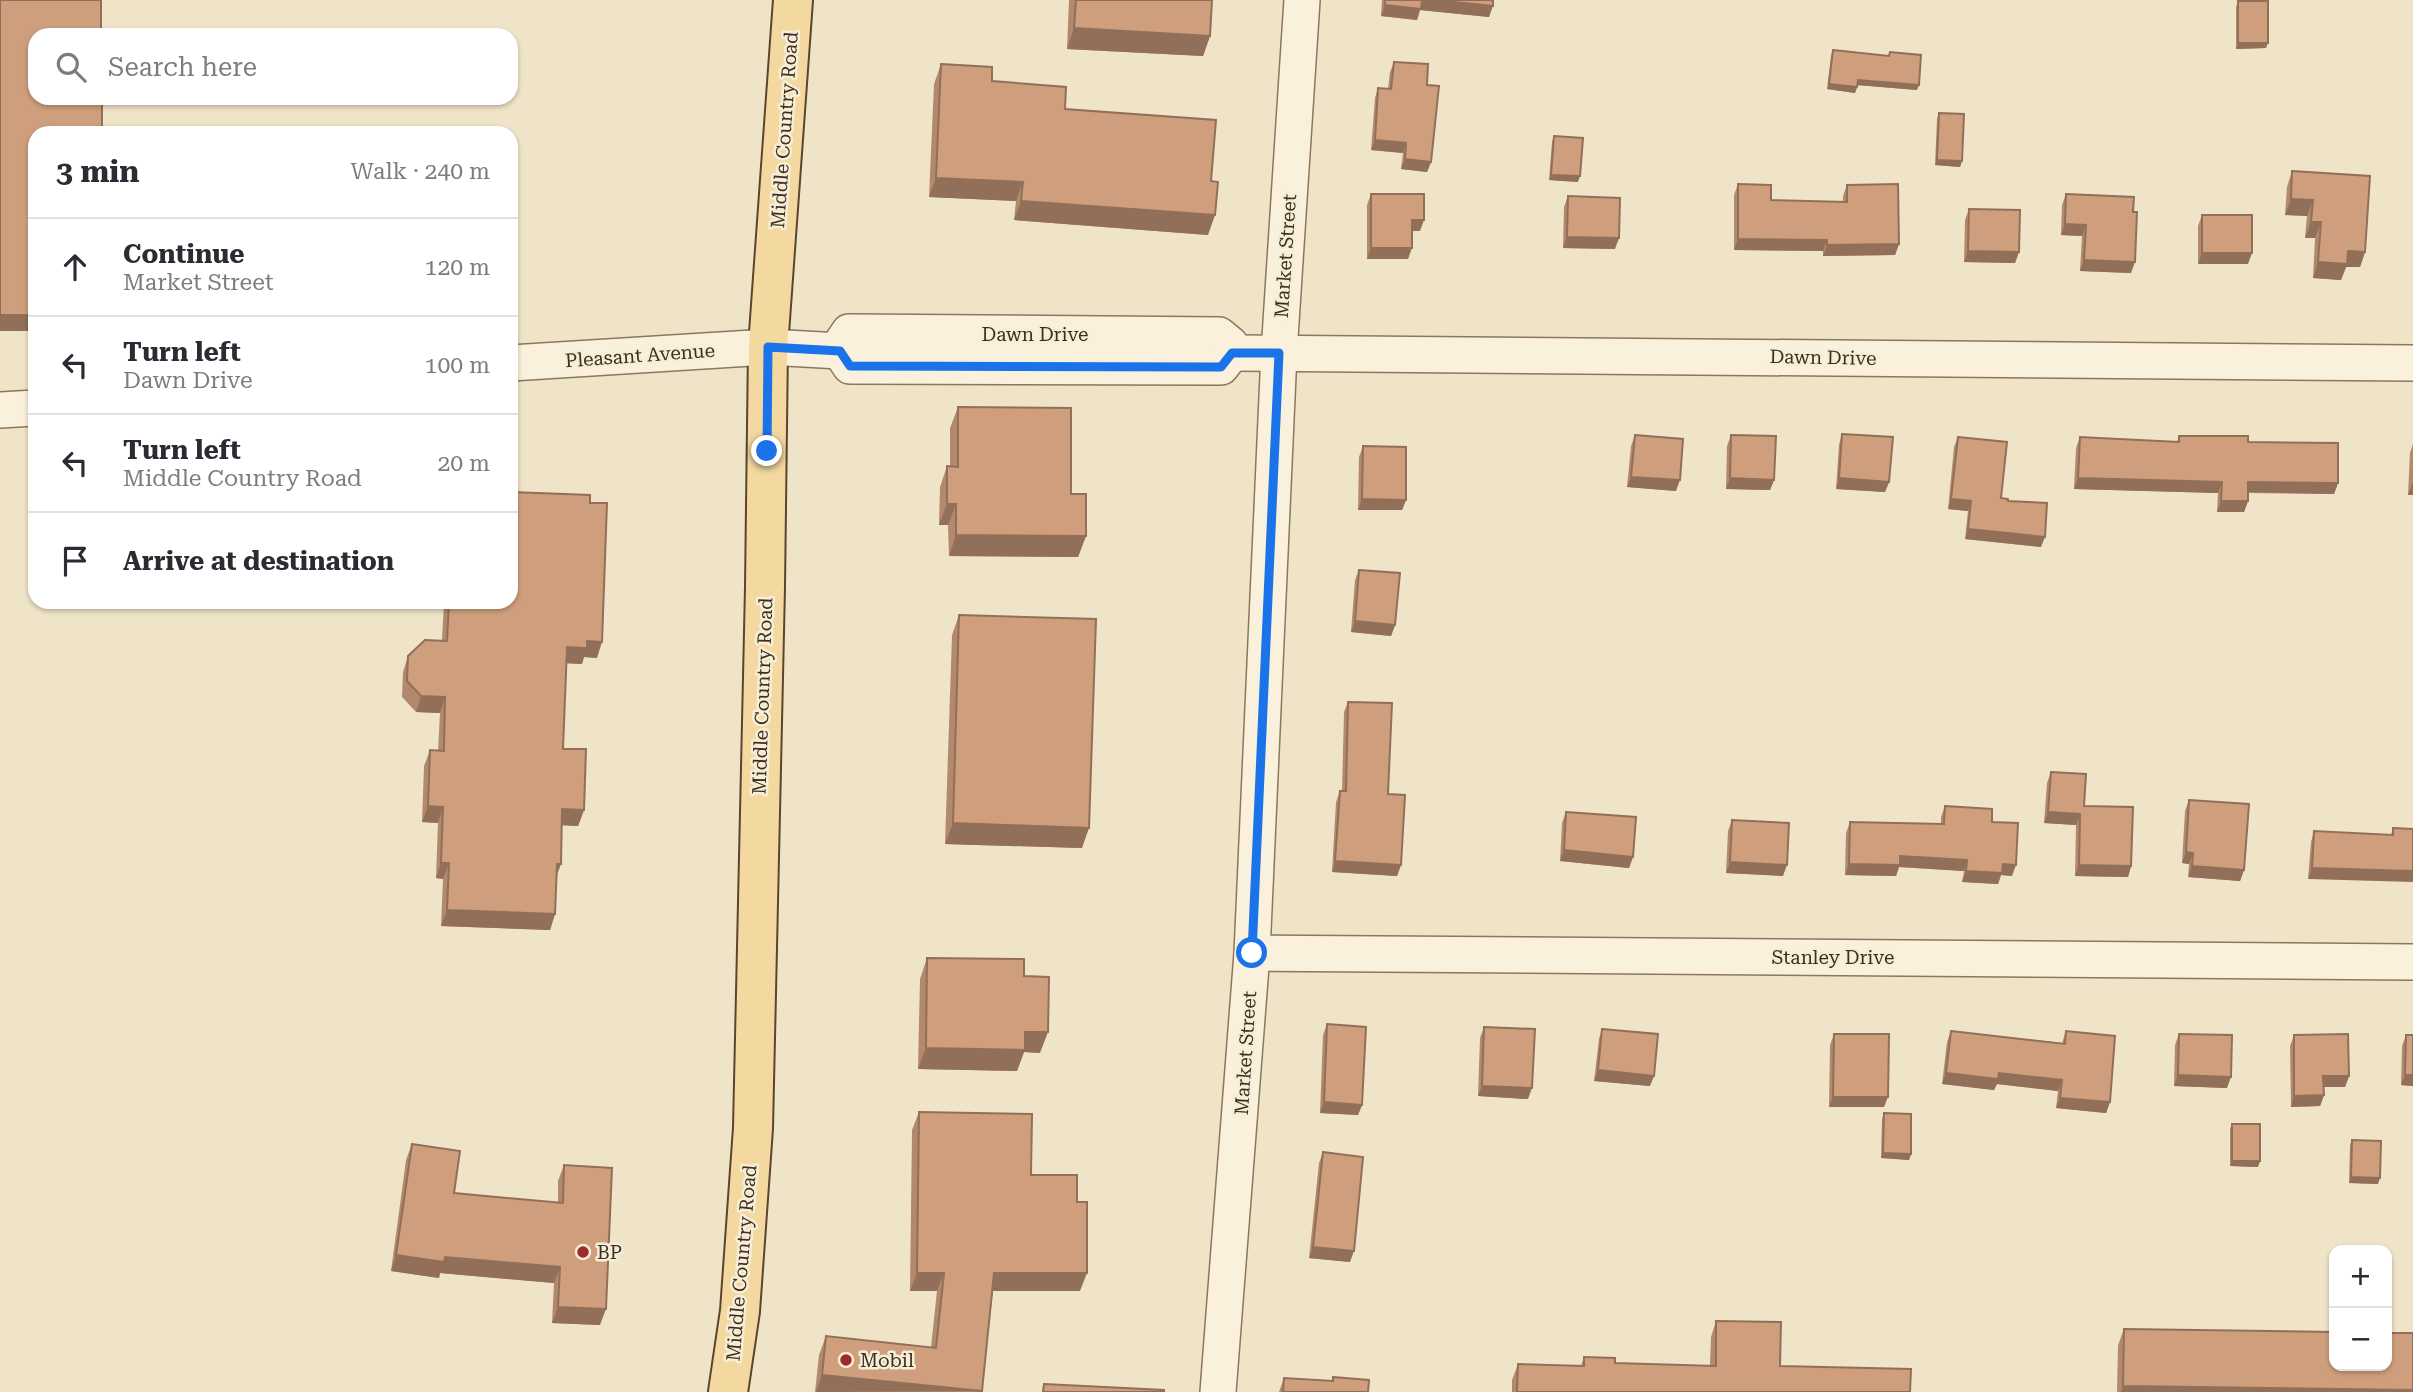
<!DOCTYPE html>
<html lang="en">
<head>
<meta charset="utf-8">
<style>
	:root { --surface:#fff; --page:#f2f2f3; --text:#2b2b33; --muted:#7c7c81; --line:#e1e1e2 }
	body { margin:0; font-family:"Roboto Serif",serif; background:var(--page); color:var(--text) }
	.controls { position:absolute; right:21px; bottom:21px; display:grid; overflow:hidden; border-radius:14px; box-shadow:0 2px 5px #0004 }
	.controls button { width:63px; height:63px; display:grid; place-items:center; padding:0; border:0; border-bottom:2px solid var(--line); background:var(--surface); color:var(--text); font:35px sans-serif }
	.stop { position:absolute; width:21px; height:21px; margin:-16px; border:5px solid #1a73e8; border-radius:50%; background:#fff }
	.stop.end { background:#1a73e8; border-color:#fff; box-shadow:0 2px 7px #0008 }
	.list { margin:0; padding:0; list-style:none }
	h2 { display:flex; justify-content:space-between; align-items:center; height:91px; margin:0; padding:0 28px; font-size:30px }
	h2 small { font-size:23px; font-weight:400; color:var(--muted) }
	.list li { display:grid; grid-template-columns:46px 1fr auto; gap:21px; align-items:center; box-sizing:border-box; height:98px; padding:0 28px; border-top:2px solid var(--line) }
	.list b { display:block; font-size:26px; white-space:nowrap }
	.list p { margin:0; font-size:23px; white-space:nowrap; color:var(--muted) }
	.list em { font-size:23px; font-style:normal; color:var(--muted) }
	.icon { flex:none; width:38px; height:38px; fill:none; stroke:currentColor; stroke-width:2; stroke-linecap:round; stroke-linejoin:round }
	.map { position:relative; flex:none; width:2413px; height:1392px; overflow:hidden }
	.search { position:absolute; background:var(--surface); box-shadow:0 2px 5px #0004; left:28px; top:28px; width:490px; height:77px; display:flex; align-items:center; gap:18px; box-sizing:border-box; padding:0 24px; border-radius:21px; color:var(--muted); font-size:26px }
	.panel { position:absolute; background:var(--surface); box-shadow:0 2px 5px #0004; left:28px; top:126px; width:490px; height:483px; border-radius:21px }
	.map>svg:first-child { display:block }
	.lines { fill:none; stroke-linecap:round; stroke-linejoin:round }
	.minor-casing { stroke:#8d765c; stroke-width:38 }
	.primary-casing { stroke:#5b4430; stroke-width:42 }
	.minor { stroke:#faf1dc; stroke-width:35 }
	.primary { stroke:#f3d9a0; stroke-width:38 }
	.wall { fill:#b2896c }
	.shaded-wall { fill:#916f58 }
	.building { fill:#cf9f7d; stroke:#916f58; stroke-width:2 }
	.route { stroke:#1a73e8; stroke-width:9 }
	.poi-dot { fill:#9e2a2b; stroke:#f7eed8; stroke-width:2.5 }
	.labels { text-anchor:middle; stroke-width:5; stroke-linejoin:round; paint-order:stroke }
	.street-label { font-size:19px; fill:#3d2e20; stroke:#f7eed8 }
	.poi-label { font-size:19px; fill:#3d2e20; stroke:#f7eed8; text-anchor:start }
</style>
</head>
<body>
<div class="map">
<svg width="2413" height="1392" viewBox="0 0 2413 1392">
	<rect width="100%" height="100%" fill="#f0e4c8"/>
	<g class="lines">
		<defs>
			<g id="minor">
				<path d="M849,332l370,3 11,9 2,9 -11,14 -371,-1 -10,-15 3,-10z"/>
				<path d="M1232,353l1181,10"/>
				<path d="M511,363l257,-16 72,4"/>
				<path d="M0,410l35,-2"/>
				<path d="M1252,953l1161,9"/>
				<path d="M1218,1392l34,-439 27,-600 23,-353"/>
			</g>
			<path id="primary" d="M728,1392l12,-81 13,-183 12,-541 3,-240 25,-347"/>
		</defs>
		<use href="#minor" class="minor-casing"/>
		<use href="#primary" class="primary-casing"/>
		<use href="#minor" class="minor"/>
		<use href="#primary" class="primary"/>
	</g>
	<g class="wall">
		<path d="M1069,0h143l-2,36 -7,20 -136,-7z"/>
		<path d="M1382,0h111l-4,17 -69,-7 -3,10 -36,-4z"/>
		<path d="M2238,1l28,47 -30,1v-42z"/>
		<path d="M1833,50l55,6 2,-4 27,38 -59,-5 -3,8 -28,-4 4,-33z"/>
		<path d="M1394,62l33,23 4,77 -4,10 -26,-3 2,-16 -32,-3 4,-52 3,-10 10,1 2,-17z"/>
		<path d="M941,64l51,17 73,28 143,126 -194,-15 2,-19 -87,-4 5,-113z"/>
		<path d="M1939,113l23,48 -2,6 -25,-2 2,-46z"/>
		<path d="M1554,136l24,46 -29,-2 3,-38z"/>
		<path d="M2292,171l73,81 -5,15h-14l-5,13 -28,-2 2,-40h-10l2,-22 -22,-1 2,-28z"/>
		<path d="M1738,184l33,16 72,2v-6l4,-11 52,59 -4,11 -72,1v-5l-89,-1v-55z"/>
		<path d="M1371,194l49,37h-8l-4,28h-41v-54z"/>
		<path d="M2066,194l65,79 -51,-2 2,-35 -21,-1 1,-30z"/>
		<path d="M1568,196l47,53 -52,-1 1,-41z"/>
		<path d="M1969,209l50,43 -4,11 -51,-1 1,-42z"/>
		<path d="M2202,215l46,49h-50v-38z"/>
		<path d="M958,407l113,87 15,42 -8,21 -129,-1 -1,-31h-9l1,-38 7,-21h3v-38z"/>
		<path d="M1842,434l47,48 -4,10 -49,-3 3,-44z"/>
		<path d="M1635,435l41,56 -49,-4 4,-41z"/>
		<path d="M1731,435l43,45 -4,10 -44,-1 1,-43z"/>
		<path d="M2179,436l69,6 90,41 -4,11 -86,-1v8l-4,11h-27l1,-19 -144,-4 2,-41 4,-11 97,5z"/>
		<path d="M1958,437l43,61 7,3 33,46 -76,-8 3,-28 -20,-2 6,-62z"/>
		<path d="M2413,444v51h-5l2,-42z"/>
		<path d="M1363,446l43,54 -4,10h-44l1,-53z"/>
		<path d="M1359,570l36,55 -4,11 -40,-4 4,-52z"/>
		<path d="M444,602h67l86,56 -13,-1 -2,7 -16,-1 -3,86 21,61 -6,16 -16,-1 -6,51 -1,38 -5,16 -109,-4 2,-47 -7,-1 2,-55 -16,-1 2,-56 6,-16 8,1 2,-38 -24,-1 -14,-15 1,-25 5,-16 34,-16z"/>
		<path d="M959,615l123,233 -137,-4 7,-209z"/>
		<path d="M1348,702l40,92 13,71 -4,11 -65,-4 4,-70 4,-11h2l2,-79z"/>
		<path d="M2051,772l33,34 47,60 -3,11 -53,-1 1,-51 -32,-2 3,-40z"/>
		<path d="M2189,800l55,70 -4,11 -52,-4 1,-13 -7,-1 3,-52z"/>
		<path d="M1945,806l47,16 20,54 -11,-1 -3,9 -36,-2 2,-11 -65,-4 -3,9 -51,-1 1,-42 4,-11 91,2v-7z"/>
		<path d="M1566,812l67,45 -4,11 -69,-7 2,-38z"/>
		<path d="M1732,820l51,56 -57,-3 2,-42z"/>
		<path d="M2393,828l20,1 -105,50 3,-37 3,-11 77,4z"/>
		<path d="M927,958l97,18 16,77 -16,-1 -7,19 -99,-2 2,-90z"/>
		<path d="M1327,1024l35,81 -4,10 -38,-2 3,-78z"/>
		<path d="M1484,1027l44,72 -50,-3 2,-58z"/>
		<path d="M1602,1029l48,57 -56,-5 5,-42z"/>
		<path d="M1951,1031l111,12 4,-12 44,71 -4,11 -50,-5 2,-17 -61,-7 -3,6 -52,-6 5,-42z"/>
		<path d="M1834,1034l50,73h-55l1,-62z"/>
		<path d="M2179,1034l48,54 -53,-2 1,-41z"/>
		<path d="M2294,1035l55,41 -4,11h-21v8l-4,11 -29,1 -1,-61z"/>
		<path d="M2406,1035l7,51 -12,-1 1,-39z"/>
		<path d="M919,1112l158,90 3,89h-87l-11,101h-167l4,-37 7,-19 105,11 6,-56h-27l2,-161z"/>
		<path d="M1884,1113l27,41 -2,6 -28,-2 1,-39z"/>
		<path d="M2232,1124l26,43 -28,-1v-37z"/>
		<path d="M2352,1140l26,44 -29,-1 1,-38z"/>
		<path d="M412,1144l42,49 104,10v-22l6,-16 36,160 -48,-2 2,-40 -114,-10 -1,5 -48,-7 15,-111z"/>
		<path d="M1323,1152l27,110 -41,-4 10,-95z"/>
		<path d="M1716,1321l64,45 130,26h-398v-12l6,-16 63,2 3,-9 31,6 95,3 1,-29z"/>
		<path d="M2124,1329l289,63h-296l1,-47z"/>
		<path d="M1333,1377l35,15h-89l5,-14 48,3z"/>
	</g>
	<g class="shaded-wall">
		<path d="M1421,0h14l58,6 -4,11 -69,-7 -3,10 -36,-4 4,-11z"/>
		<path d="M1074,28l136,8 -7,20 -136,-7z"/>
		<path d="M2238,43h30l-2,5 -30,1z"/>
		<path d="M1858,80l61,5 -2,5 -61,-5z"/>
		<path d="M1829,84l28,3 -2,6 -28,-4z"/>
		<path d="M1375,140l31,3 -3,10 -32,-3z"/>
		<path d="M1405,159l26,3 -4,10 -26,-3z"/>
		<path d="M1937,160l25,1 -2,6 -25,-2z"/>
		<path d="M1551,175l29,1 -2,6 -29,-2z"/>
		<path d="M936,178l87,4 -7,19 -87,-4z"/>
		<path d="M2291,199l22,1 -6,16 -22,-1z"/>
		<path d="M1021,201l194,14 -7,20 -194,-15z"/>
		<path d="M1412,220h12l-4,11h-12z"/>
		<path d="M2311,222h10l-6,16h-10z"/>
		<path d="M2065,224l21,1 -4,11 -21,-1z"/>
		<path d="M1567,237l52,1 -4,11 -52,-1z"/>
		<path d="M1738,239l89,1 -4,11 -89,-1z"/>
		<path d="M1899,244l-4,11 -72,1 4,-11z"/>
		<path d="M1371,248h41l-4,11h-41z"/>
		<path d="M1968,251l51,1 -4,11 -51,-1z"/>
		<path d="M2348,251l17,1 -5,15h-14l-5,13 -28,-2 5,-16z"/>
		<path d="M2202,253h50l-4,11h-50z"/>
		<path d="M2084,260l51,2 -4,11 -51,-2z"/>
		<rect x="0" y="315" width="35" height="16"/>
		<path d="M1631,477l49,3 -4,11 -49,-4z"/>
		<path d="M1730,478l44,2 -4,10 -44,-1z"/>
		<path d="M1839,478l50,4 -4,10 -49,-3z"/>
		<path d="M2078,478l144,4 -4,11 -144,-4z"/>
		<path d="M2248,482l90,1 -4,11 -90,-2z"/>
		<path d="M2412,484h1v11h-5z"/>
		<path d="M1362,499l44,1 -4,10h-44z"/>
		<path d="M1951,499l20,2 -3,10 -20,-2z"/>
		<path d="M2221,501h27l-4,11h-27z"/>
		<path d="M947,504h9l-8,21h-9z"/>
		<path d="M1968,529l77,8 -4,10 -76,-8z"/>
		<path d="M956,535l130,1 -8,21 -129,-1z"/>
		<path d="M1355,621l40,4 -4,11 -40,-4z"/>
		<path d="M587,641l15,1 -5,16 -13,-1 -2,7 -21,-1 6,-16z"/>
		<path d="M421,696l24,1 -5,16 -24,-1z"/>
		<path d="M428,806l15,1 -5,16 -16,-1z"/>
		<path d="M562,809l22,1 -6,16 -21,-1z"/>
		<path d="M2048,812l32,2 -4,11 -32,-2z"/>
		<path d="M953,823l136,5 -7,20 -137,-4z"/>
		<path d="M1564,850l69,7 -4,11 -69,-7z"/>
		<path d="M2186,852l7,1 -4,11 -7,-1z"/>
		<path d="M1900,856l67,4 -3,11 -65,-4 -3,9 -51,-1 4,-11z"/>
		<path d="M1335,861l66,4 -4,11 -65,-4z"/>
		<path d="M1730,862l57,3 -4,11 -57,-3z"/>
		<path d="M441,863h8l-6,16 -7,-1z"/>
		<path d="M557,864h4l-6,16z"/>
		<path d="M2003,864l13,1 -4,11 -11,-1 -3,9 -36,-2 4,-11z"/>
		<path d="M2079,865l52,1 -3,11 -53,-1z"/>
		<path d="M2192,866l52,4 -4,11 -52,-4z"/>
		<path d="M2312,868l101,3v11l-105,-3z"/>
		<path d="M447,910l108,4 -5,16 -109,-4z"/>
		<path d="M1025,1032h23l-8,21 -16,-1 -7,19 -99,-2 8,-21z"/>
		<path d="M1598,1070l56,6 -4,10 -56,-5z"/>
		<path d="M1946,1073h53l63,7 -4,11 -61,-7 -3,6 -52,-6z"/>
		<path d="M2178,1075l53,2 -4,11 -53,-2z"/>
		<path d="M2405,1075h8v11l-12,-1z"/>
		<path d="M2323,1076h26l-4,11h-26z"/>
		<path d="M1482,1086l50,2 -4,11 -50,-3z"/>
		<path d="M2324,1095l-4,11 -29,1 3,-11z"/>
		<path d="M1833,1097h55l-4,10h-55z"/>
		<path d="M2060,1098l50,4 -4,11 -50,-5z"/>
		<path d="M1324,1102l38,3 -4,10 -38,-2z"/>
		<path d="M1883,1153l28,1 -2,6 -28,-2z"/>
		<path d="M2232,1161h28l-2,6 -28,-1z"/>
		<path d="M2351,1177l29,1 -2,6 -29,-1z"/>
		<path d="M1313,1247l41,4 -4,11 -41,-4z"/>
		<path d="M396,1255l49,2 115,10 -6,16 -114,-10 -1,5 -48,-7z"/>
		<path d="M917,1273h27l-7,18h-27z"/>
		<path d="M994,1273h93l-7,18h-92z"/>
		<path d="M558,1307l48,2 -6,16 -48,-2z"/>
		<path d="M822,1375l160,16 -166,1z"/>
		<path d="M2123,1386l290,4v2h-292z"/>
	</g>
	<g class="building">
		<path d="M0,0h101v35h-66v63h67v35h-67v182h-35z"/>
		<path d="M1076,0h136l-2,36 -136,-8z"/>
		<path d="M1385,0h37l-1,9 -36,-4z"/>
		<path d="M1435,0h58v6z"/>
		<rect x="2238" y="1" width="30" height="42"/>
		<path d="M1833,50l56,6 1,-4 31,3 -2,30 -61,-5 -1,7 -28,-3z"/>
		<path d="M1394,62l34,2 -1,21 12,1 -8,76 -26,-3 1,-16 -31,-3 3,-52 13,1z"/>
		<path d="M941,64l51,3v14l74,6 -1,22 151,11 -5,61 7,1 -3,33 -194,-14 2,-19 -87,-4z"/>
		<path d="M1939,113l25,1 -2,47 -25,-1z"/>
		<path d="M1554,136l29,2 -3,38 -29,-1z"/>
		<path d="M2292,171l78,5 -5,76 -17,-1 -1,13 -29,-2 3,-40h-10l2,-22 -22,-1z"/>
		<path d="M1738,184l33,1v15l76,2v-17l51,-1 1,60 -72,1v-5l-89,-1z"/>
		<path d="M1371,194h53v26h-12v28h-41z"/>
		<path d="M2066,194l68,3 -1,15h4l-2,50 -51,-2 2,-35 -21,-1z"/>
		<path d="M1568,196l52,2 -1,40 -52,-1z"/>
		<path d="M1969,209l51,1 -1,42 -51,-1z"/>
		<rect x="2202" y="215" width="50" height="38"/>
		<path d="M958,407l113,1v86h15v42l-130,-1v-31h-9v-38l11,1z"/>
		<path d="M1842,434l51,3 -4,45 -50,-4z"/>
		<path d="M1635,435l48,4 -3,41 -49,-3z"/>
		<path d="M1731,435l45,1 -2,44 -44,-2z"/>
		<path d="M2179,436h69v6l90,1v40l-90,-1v19h-27l1,-19 -144,-4 2,-41 99,5z"/>
		<path d="M1958,437l49,5 -6,56 7,1v2l39,2 -2,34 -77,-8 3,-28 -20,-2z"/>
		<path d="M1363,446l43,1v53l-44,-1z"/>
		<path d="M511,492l79,3v8h17l-5,139 -15,-1v7l-20,-1 -4,102h23l-2,61 -22,-1 -1,55h-4l-2,50 -108,-4 2,-47h-8l2,-56 -15,-1 2,-56 14,1 1,-54 -24,-1 -14,-15 1,-25 17,-16 22,1 2,-39h62z"/>
		<path d="M1359,570l41,3 -5,52 -40,-4z"/>
		<path d="M959,615l137,4 -7,209 -136,-5z"/>
		<path d="M1348,702l44,1 -4,91 17,1 -4,70 -66,-4 5,-70h6z"/>
		<path d="M2051,772l35,2 -2,32 49,1 -2,59 -52,-1 1,-51 -32,-2z"/>
		<path d="M2189,800l60,4 -5,66 -52,-4 1,-13 -7,-1z"/>
		<path d="M1945,806l47,3v13l26,1 -2,42 -13,-1 -1,9 -36,-2 1,-11 -67,-4v9l-51,-1 1,-42 94,2z"/>
		<path d="M1566,812l70,5 -3,40 -69,-7z"/>
		<path d="M1732,820l57,3 -2,42 -57,-3z"/>
		<path d="M2393,828l20,1v42l-101,-3 2,-37 79,4z"/>
		<path d="M927,958l97,1v17l25,1 -1,55h-23v18l-99,-2z"/>
		<path d="M1327,1024l39,3 -4,78 -38,-3z"/>
		<path d="M1484,1027l51,2 -3,59 -50,-2z"/>
		<path d="M1602,1029l56,5 -4,42 -56,-6z"/>
		<path d="M1951,1031l114,13 1,-13 49,5 -5,66 -50,-4 2,-18 -63,-7 -1,6 -52,-6z"/>
		<path d="M1834,1034h55l-1,63h-55z"/>
		<path d="M2179,1034l53,1 -1,42 -53,-2z"/>
		<path d="M2348,1034l1,42h-26l1,19 -30,1v-61z"/>
		<path d="M2406,1035h7v40h-8z"/>
		<path d="M919,1112l113,2 -1,61h46v27h10v71h-93l-12,118 -160,-16 4,-39 110,12 8,-75h-27z"/>
		<path d="M1884,1113l27,1v40l-28,-1z"/>
		<rect x="2232" y="1124" width="28" height="37"/>
		<path d="M2352,1140l29,1 -1,37 -29,-1z"/>
		<path d="M412,1144l48,7 -6,42 109,10 1,-38 48,3 -6,141 -48,-2 2,-40 -115,-10 -1,5 -48,-7z"/>
		<path d="M1323,1152l40,5 -9,94 -41,-4z"/>
		<path d="M1716,1321l65,1 -1,44 131,3 -1,23h-393l1,-28 66,2v-9l31,1v5l101,3z"/>
		<path d="M2124,1329l210,3v34h53v-33h26v57l-290,-4z"/>
		<path d="M1333,1377l36,3 -1,12h-85l1,-14 49,3z"/>
		<path d="M1044,1384l120,6v2h-121z"/>
	</g>
	<g class="lines">
		<path class="route" d="M767,451l1,-104 72,4 10,15 371,1 11,-14h47l-27,600"/>
	</g>
	<g class="poi-dot">
		<circle cx="583" cy="1252" r="7"/>
		<circle cx="846" cy="1360" r="7"/>
	</g>
	<g class="labels">
		<g class="street-label">
			<text transform="translate(784 130) rotate(-86)" y="7">Middle Country Road</text>
			<text transform="translate(1285 256) rotate(-86)" y="7">Market Street</text>
			<text x="1035" y="341">Dawn Drive</text>
			<text transform="translate(640 355) rotate(-4)" y="7">Pleasant Avenue</text>
			<text transform="translate(1823 357) rotate(1)" y="7">Dawn Drive</text>
			<text transform="translate(762 696) rotate(-88)" y="7">Middle Country Road</text>
			<text x="1833" y="964">Stanley Drive</text>
			<text transform="translate(1245 1053) rotate(-86)" y="7">Market Street</text>
			<text transform="translate(741 1263) rotate(-85)" y="7">Middle Country Road</text>
		</g>
		<g class="poi-label">
			<text x="597" y="1259">BP</text>
			<text x="860" y="1367">Mobil</text>
		</g>
	</g>
</svg>
<div class="controls">
<button>+</button>
<button>−</button>
</div>
<div class="stop" style="left:1252px;top:953px"></div>
<div class="stop end" style="left:767px;top:451px"></div>
<div class="search"><svg class="icon" aria-label="search" viewBox="0 0 24 24"><circle cx="10" cy="10" r="6"/><path d="M15 15l6 6"/></svg>Search here</div>
<section class="panel">
<h2>3 min<small>Walk · 240 m</small></h2>
<ul class="list">
<li><svg class="icon" aria-label="ahead" viewBox="0 0 24 24"><path d="M12 20V5M6 11l6-6 6 6"/></svg><div><b>Continue</b><p>Market Street</p></div><em>120 m</em></li>
<li><svg class="icon" aria-label="left" viewBox="0 0 24 24"><path d="M17 20v-9H6M10 6l-5 5 5 5"/></svg><div><b>Turn left</b><p>Dawn Drive</p></div><em>100 m</em></li>
<li><svg class="icon" aria-label="left" viewBox="0 0 24 24"><path d="M17 20v-9H6M10 6l-5 5 5 5"/></svg><div><b>Turn left</b><p>Middle Country Road</p></div><em>20 m</em></li>
<li><svg class="icon" aria-label="arrive" viewBox="0 0 24 24"><path d="M6 21V4h12l-3 4 3 4H6"/></svg><div><b>Arrive at destination</b></div></li>
</ul>
</section>
</div>
</body>
</html>
